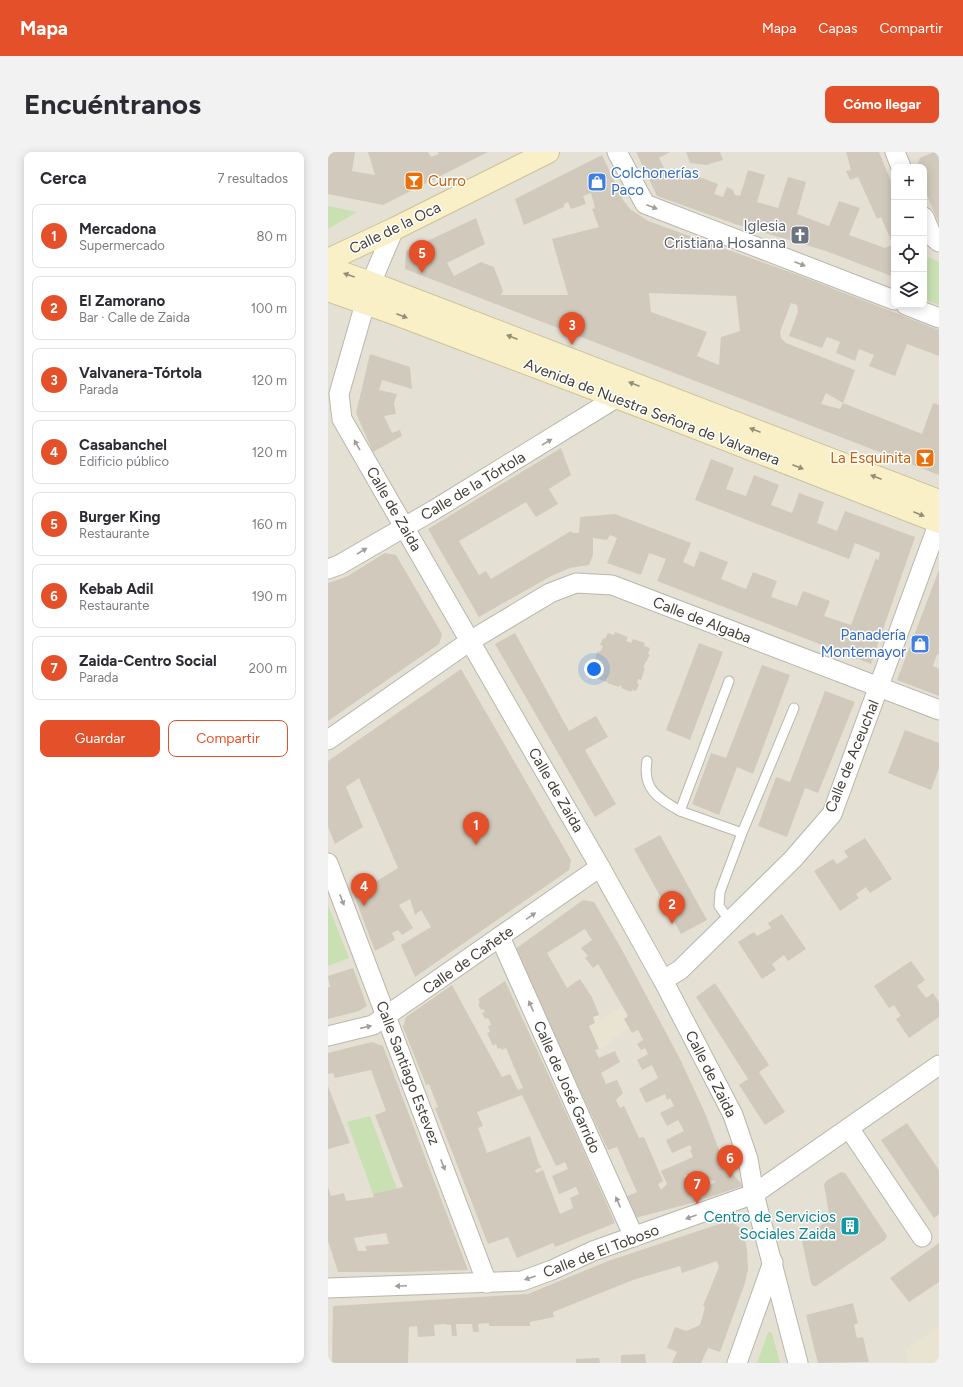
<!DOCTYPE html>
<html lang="es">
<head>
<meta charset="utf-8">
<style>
	:root { --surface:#fff; --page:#f2f2f3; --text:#2b2b33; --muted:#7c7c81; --line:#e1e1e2; --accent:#e45029 }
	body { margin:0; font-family:Figtree,sans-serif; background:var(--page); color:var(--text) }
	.controls { position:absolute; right:12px; top:12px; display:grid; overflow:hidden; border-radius:8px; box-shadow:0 2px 10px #0003 }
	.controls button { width:36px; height:36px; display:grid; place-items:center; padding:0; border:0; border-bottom:1px solid var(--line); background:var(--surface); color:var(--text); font:20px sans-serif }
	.you { position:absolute; left:266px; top:517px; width:14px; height:14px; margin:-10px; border:3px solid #fff; border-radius:50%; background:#1a73e8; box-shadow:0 0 0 6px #1a73e833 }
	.badge { display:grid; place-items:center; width:26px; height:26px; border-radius:50%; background:var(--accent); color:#fff; font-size:13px; font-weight:700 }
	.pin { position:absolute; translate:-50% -33px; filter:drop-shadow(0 1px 2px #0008) }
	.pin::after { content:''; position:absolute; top:21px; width:14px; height:12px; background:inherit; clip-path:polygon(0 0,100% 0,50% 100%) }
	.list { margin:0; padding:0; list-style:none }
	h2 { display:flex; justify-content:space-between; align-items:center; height:52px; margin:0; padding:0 16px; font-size:17px }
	h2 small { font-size:13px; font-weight:400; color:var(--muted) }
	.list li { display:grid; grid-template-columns:26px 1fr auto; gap:12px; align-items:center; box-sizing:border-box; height:64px; margin:0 8px 8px; padding:0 8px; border:1px solid var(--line); border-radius:8px }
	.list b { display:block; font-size:15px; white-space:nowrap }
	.list p { margin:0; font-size:13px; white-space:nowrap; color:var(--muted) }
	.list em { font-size:13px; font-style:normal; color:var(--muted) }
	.actions { display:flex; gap:8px; padding:12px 16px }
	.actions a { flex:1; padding:9px 0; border:1px solid var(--accent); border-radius:8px; text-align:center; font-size:14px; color:var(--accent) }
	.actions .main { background:var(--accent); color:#fff }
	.icon { flex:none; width:22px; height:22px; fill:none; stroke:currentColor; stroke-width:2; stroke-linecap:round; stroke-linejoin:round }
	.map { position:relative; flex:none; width:611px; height:1211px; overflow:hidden; border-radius:8px }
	header { display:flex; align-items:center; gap:24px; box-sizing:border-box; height:56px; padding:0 20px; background:var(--accent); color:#fff }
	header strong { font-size:19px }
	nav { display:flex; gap:22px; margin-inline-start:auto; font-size:14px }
	.intro { display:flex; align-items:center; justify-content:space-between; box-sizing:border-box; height:96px; padding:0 24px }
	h1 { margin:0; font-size:28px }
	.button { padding:10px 18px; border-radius:8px; background:var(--accent); color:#fff; font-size:14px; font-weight:700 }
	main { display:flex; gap:24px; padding:0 24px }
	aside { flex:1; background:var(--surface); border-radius:8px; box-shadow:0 2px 10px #0003 }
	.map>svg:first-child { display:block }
	.residential { fill:#e4e0d4; fill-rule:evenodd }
	.education { fill:#e9e3d1 }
	.green { fill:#c9e1b2 }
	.building { fill:#d1cabc; fill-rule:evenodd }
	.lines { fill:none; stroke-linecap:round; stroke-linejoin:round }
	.lane-casing { stroke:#bbb6a9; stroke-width:11 }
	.street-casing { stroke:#bbb6a9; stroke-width:21 }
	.secondary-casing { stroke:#ccc299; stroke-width:24 }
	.lane { stroke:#fff; stroke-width:9 }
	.street { stroke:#fff; stroke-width:19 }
	.secondary { stroke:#f9f0c7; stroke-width:22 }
	.oneway { fill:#a19e9a }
	.oneway2 { fill:#958e77 }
	.labels { text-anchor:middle; stroke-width:3; stroke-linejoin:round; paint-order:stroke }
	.shop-label { font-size:15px; fill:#366cbe; stroke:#fff; text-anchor:start }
	.food-label { font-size:15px; fill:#c56008; stroke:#fff; text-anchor:start }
	.worship-label { font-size:15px; fill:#5b616d; stroke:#fff; text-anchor:end }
	.street-label { font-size:15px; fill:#433e36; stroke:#fff }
	.culture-label { font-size:15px; fill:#0d838f; stroke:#fff; text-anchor:end }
</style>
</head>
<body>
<header>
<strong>Mapa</strong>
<nav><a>Mapa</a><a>Capas</a><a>Compartir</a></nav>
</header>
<div class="intro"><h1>Encuéntranos</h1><a class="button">Cómo llegar</a></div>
<main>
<aside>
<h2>Cerca<small>7 resultados</small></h2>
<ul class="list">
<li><span class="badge">1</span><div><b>Mercadona</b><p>Supermercado</p></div><em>80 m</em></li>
<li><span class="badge">2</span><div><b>El Zamorano</b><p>Bar · Calle de Zaida</p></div><em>100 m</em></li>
<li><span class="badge">3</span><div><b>Valvanera-Tórtola</b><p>Parada</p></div><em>120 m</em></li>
<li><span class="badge">4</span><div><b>Casabanchel</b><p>Edificio público</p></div><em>120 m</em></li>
<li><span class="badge">5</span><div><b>Burger King</b><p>Restaurante</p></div><em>160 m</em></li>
<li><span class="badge">6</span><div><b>Kebab Adil</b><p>Restaurante</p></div><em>190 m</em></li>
<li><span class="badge">7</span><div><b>Zaida-Centro Social</b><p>Parada</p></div><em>200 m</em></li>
</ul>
<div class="actions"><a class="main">Guardar</a><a>Compartir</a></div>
</aside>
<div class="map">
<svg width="611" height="1211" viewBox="0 0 611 1211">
	<rect width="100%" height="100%" fill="#f1eee5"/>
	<path class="residential" d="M0,0h611v1211h-611zM566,15h30v138h-30z"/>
	<g class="education">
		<path d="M252,827l12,18 9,23 21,-14 6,10 -4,3 5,9 -18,12 1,3 -13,6 -32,-61z"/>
		<path d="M611,1174v37h-32l-1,-14z"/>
	</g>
	<g class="green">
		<path d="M0,54l29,6 -29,17z"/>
		<path d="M600,105l11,5v43l-15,-6v-32z"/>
		<path d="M0,753l21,53 -21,8z"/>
		<path d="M42,964l27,73 -24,5 -26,-72z"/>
		<path d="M440,1180l4,1 8,30h-23z"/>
	</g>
	<g class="building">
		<path d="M0,0h27l-3,19 23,4 -7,-23h60l3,5 8,-3 -1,-2h50l-105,53 -55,-11z"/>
		<path d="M308,0h34l-11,6 9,18 26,-1 24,9 -4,10 9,3 4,-10 6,3 2,5 5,1 8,-26 17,5 -8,27 21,6 10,-31 18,5 -9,32 32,12 10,-25 21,7 -11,27 36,13 8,-3 -12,-28 -4,2 -19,-42 -8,3 -4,-9 5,-1 -5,-18h33l15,37v88l-68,-26 -91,-27 -78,-28z"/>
		<path d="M358,0h34l3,8 -17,5 -16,-2z"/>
		<path d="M606,0h5v72l-15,-36v-21h-8l4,-9z"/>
		<path d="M274,3l21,45 7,9 18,12 153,55 138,54v26l-32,-12 -12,32 -26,-10 5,-11 -15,-6 -4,12 -19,-8 4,-11 -13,-5 -5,11 -33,-12 9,-24 -1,-7 -6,-2 -11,29 1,6 5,5 69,27 -12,33 79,31 11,-31 6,2v70l-534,-206 1,-18 70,-33 9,26 -38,19 7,13 27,-14 13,5 9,24 -2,4h67l-16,-56 47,-12 -7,-18 3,-1 -4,-15 -8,3 3,8 -15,5 -3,-7 -4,2v3l-40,18 -9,-26zM321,141l87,3 4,35 -19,6 -2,28 -22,-9 10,-24 -56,-20zM498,241l17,10 -3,6 -19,-5z"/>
		<path d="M42,202l40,13 2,22 -30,-9 -3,10 18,4 -3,9 2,11 -12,2 8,17 8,-3 2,6 -29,16 -17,-39z"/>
		<path d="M233,296l10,27 -22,14 9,15 -22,13 -10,-15 -67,39 20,34 7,-4 5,8 80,-48 2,2h6l1,-16 35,-3 76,29 -8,19 11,5 6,-16 28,11 -7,17 25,10 7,-17 24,9 -6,16 26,9 6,-15 27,10 -6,15 27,9 25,-67 2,3 2,-8 -25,-10 -6,16 -154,-59 16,-41 23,9 -8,21 20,7 8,-21 25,10 -8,20 21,8 7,-20 25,9 -7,21 20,8 8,-20 70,26 -44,127 -214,-83 9,-22 -17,-6 -8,22 -34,-12 10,-25 -7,-3 -3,5 -14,-2v17l-4,10 -19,3 -19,8 -72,41 -51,-88z"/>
		<path d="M57,401l11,2 46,79 -3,10 -111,77v-138l18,-6z"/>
		<path d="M611,418v85l-2,-1 -4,12 6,3v27l-42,-16z"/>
		<path d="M287,480l13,5 -2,4 5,2 2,-4 12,4 -1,3 6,2 -2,6 2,1 -7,12 2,1 -4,12 -3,-1 -1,4 2,1 -3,7 -4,-1 -1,2 -10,-4 1,-2 -2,-1 -1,2 -12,-4 1,-2 -2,1 -10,-4 1,-2 -7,-2 2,-7 2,1 2,-4 -3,-1 5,-12 2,1 3,-6 -3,-1 3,-7 2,1 3,-6 6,2z"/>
		<path d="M187,481l54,98 27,-15 12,21 -23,13 31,54 -21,13 -100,-173z"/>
		<path d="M371,491l24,9 -33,88 -24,-10z"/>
		<path d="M434,513l28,10 -37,99 -16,-7 -18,48 -27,-11 19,-51 15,5z"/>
		<path d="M133,517l110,191 -2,10 -154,107 -14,-32 30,-18 -10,-17 -6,5 -5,-16 -11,6 14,23 -11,7 -4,-5 -6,3 3,7 -20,11 -21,-56 44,-27 -39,-90 -13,9 17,40 -28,17 -7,-17v-66z"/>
		<path d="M497,539l30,11 -37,91 -13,-5 -18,49 -29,-11 18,-49 14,5z"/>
		<path d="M577,578l34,13v25l-8,22 -43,-17z"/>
		<path d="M332,683l47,85 -26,14 -47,-85z"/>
		<path d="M537,686l27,41 -22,14 -4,-6 -10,7 3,4 -19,13 -26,-40 19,-12 4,5 11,-7 -4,-6z"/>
		<path d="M255,748l11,2 27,46 59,111 25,54 19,50 19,23 -51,17 -57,15 -10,-21 12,-5 -20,-45 -9,3 -94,-200zM257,777l7,11 -11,8 7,8 -3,2 8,10 5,-4 30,52 -4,3 8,14 6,-3 5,10 -6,4 4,6 4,-2 3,6 -11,6 5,10 10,-5 6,13 -19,11 7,14 19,-9 2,6 3,-2 4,8 -14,7 7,13 11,-6 6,11 -18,9 6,13 18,-8 2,4 -2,1 3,7 -32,14 6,13 -6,6 -3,-6 5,-3 -19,-44 -5,1 -15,-32 -4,2 -4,-8 7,-7 -6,-13 -11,4 -5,-11 19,-11 -5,-11 -16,7 -4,-8 4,-1 -10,-23 6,-3 -2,-6 6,-2 -7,-18 -12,-18 -13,9 -20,-35zM371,1018l2,5 15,7 -9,4 -3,-7 -17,4 -3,-7z"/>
		<path d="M454,762l24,35 -18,12 -4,-6 -12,9 4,6 -14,9 -24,-37 16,-10 3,4 14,-8 -3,-5z"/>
		<path d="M583,809l14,19 -8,6 9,12 7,-5 6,9v15l-30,21 -13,-19 5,-3 -7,-11 -5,3 -15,-22z"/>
		<path d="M25,816l14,38 -8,5 -31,8v-32h2l-2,-11z"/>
		<path d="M177,829l76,164 34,78 -60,24 -2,-4 -36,15 -9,-21 -20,7 -53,-136 3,-1 -9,-23 -3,1 -23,-58 3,-10 46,-32 50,92 8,-3 8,16 5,-2 -17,-40 -4,2 -1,-2 -3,1 -2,-5 -3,2 -6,-13 3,-1 -2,-6 3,-1 -1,-3 -2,-4 -3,1 -3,-6 3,-1 -2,-3 -2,1 -3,-6 2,-1 -2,-4zM194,943l34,71 9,-4 3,7 -16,7 7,18 17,-7 3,7 -9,4 3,10 -13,6 -17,-44 -7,3 -1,-3 7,-3 -3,-3 -9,-28 -43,17 -9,-25 5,-2 -6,-14z"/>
		<path d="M387,831l54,82 -10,7 26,40 -20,13 -26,-40 9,-6 -52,-82z"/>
		<path d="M44,890l11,4 85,224 -60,2h-70l-10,-31v-54l3,9 13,-3 2,8 28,-4 -1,-3 30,-7 -28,-72 11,-4 -15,-41 -36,8 -2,-5 -5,1v-21zM58,1081l3,11 -24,2 2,5h-9l-4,-13z"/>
		<path d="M0,934l22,57 -22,6z"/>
		<path d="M579,971l32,47v44l-5,4 -53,-78z"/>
		<path d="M513,1020l4,1 42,63 -2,4 -69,46h-3l-2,-3 -9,-42 1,-3 27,-19 -6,-34 2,-4z"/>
		<path d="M397,1070l8,1 10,7 4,20 1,19 -3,14 -25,69 -12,-4 -7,15h-29l5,-11 -10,-4 8,-21 11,4 14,-6 5,-18 -2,-1 16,-39 -2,-6 -35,12 -2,-7 -47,14 -80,32 1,5 -24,5v4h-41v-3l-11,1 1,8h-6l-1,-8h-16l1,12h-5l-1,-11 -8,-1 -9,1 1,11 -17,1 -1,-11 -8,1 -1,36h-76l1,-57 195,-12 80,-33z"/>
		<path d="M611,1091v39l-30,20 -19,-24z"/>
		<path d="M525,1151l5,20 -4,2 3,13 6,-1 6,25 -51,1 -12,-48z"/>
		<path d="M317,1202l1,9h-25v-8z"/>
		<path d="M271,1206l1,5h-24v-4z"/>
	</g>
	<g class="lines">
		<defs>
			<g id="lane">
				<path d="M401,529l-49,130 62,22"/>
				<path d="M319,609c-5,28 11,37 33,50"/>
				<path d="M402,769l-11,-15 1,-14 22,-59 52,-125"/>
			</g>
			<g id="street">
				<path d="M289,0l28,52 249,96"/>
				<path d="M567,0l6,15"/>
				<path d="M596,65l8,19 7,6"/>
				<path d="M66,77l-23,54 -32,111 3,25 258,448 63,113 70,135 15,44 6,35 44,169"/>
				<path d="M578,153l33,13"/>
				<path d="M0,417l11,-4 95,-55 182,-112"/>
				<path d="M0,588l142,-99 80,-48 26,-10 36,2 327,125"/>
				<path d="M0,711l159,420"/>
				<path d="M172,785l134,300"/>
				<path d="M335,828l17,-10 113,-111 39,-45 107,-292"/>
				<path d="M0,884l45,-11 227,-158"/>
				<path d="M521,976l73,109"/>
				<path d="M0,1136l194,-7 30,-11 41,-19 161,-57 185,-129"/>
				<path d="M409,1211l36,-101"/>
			</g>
			<g id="secondary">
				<path d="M0,108l66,-31 154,-77"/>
				<path d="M0,116l43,15 568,218"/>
				<path d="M0,138l68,24 257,97 286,111"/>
			</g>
		</defs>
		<use href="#lane" class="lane-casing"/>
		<use href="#street" class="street-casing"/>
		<use href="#secondary" class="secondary-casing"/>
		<use href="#lane" class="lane"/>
		<use href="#street" class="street"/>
		<use href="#secondary" class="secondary"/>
	</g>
	<defs><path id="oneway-solid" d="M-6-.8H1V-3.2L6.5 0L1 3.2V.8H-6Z"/></defs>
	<g class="oneway">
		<use href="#oneway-solid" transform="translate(324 55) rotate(21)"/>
		<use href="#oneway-solid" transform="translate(472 112) rotate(21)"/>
		<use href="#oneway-solid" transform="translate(219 290) rotate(-31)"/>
		<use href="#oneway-solid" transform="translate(29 293) rotate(-120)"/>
		<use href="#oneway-solid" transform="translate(34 399) rotate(-31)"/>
		<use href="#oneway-solid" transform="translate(14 748) rotate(69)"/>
		<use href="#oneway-solid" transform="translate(203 764) rotate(-35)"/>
		<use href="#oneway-solid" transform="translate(203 854) rotate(-114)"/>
		<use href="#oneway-solid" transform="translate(38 875) rotate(-13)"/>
		<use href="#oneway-solid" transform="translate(115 1013) rotate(69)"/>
		<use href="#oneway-solid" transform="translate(290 1050) rotate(-114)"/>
		<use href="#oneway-solid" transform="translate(363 1065) rotate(160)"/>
		<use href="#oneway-solid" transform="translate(202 1126) rotate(161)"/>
		<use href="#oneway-solid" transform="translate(73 1134) rotate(178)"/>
	</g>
	<g class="oneway2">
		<use href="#oneway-solid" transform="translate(21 123) rotate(-161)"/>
		<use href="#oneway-solid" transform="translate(74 164) rotate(21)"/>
		<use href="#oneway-solid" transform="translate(184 185) rotate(-159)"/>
		<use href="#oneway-solid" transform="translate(306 232) rotate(-159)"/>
		<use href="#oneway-solid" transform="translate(427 278) rotate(-159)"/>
		<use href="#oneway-solid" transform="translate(470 315) rotate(21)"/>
		<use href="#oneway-solid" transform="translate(548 325) rotate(-159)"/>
		<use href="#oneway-solid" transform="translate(591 362) rotate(23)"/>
	</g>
	<defs>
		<symbol id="bar-square" viewBox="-11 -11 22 22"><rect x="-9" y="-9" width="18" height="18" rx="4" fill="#e8710a" stroke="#fff"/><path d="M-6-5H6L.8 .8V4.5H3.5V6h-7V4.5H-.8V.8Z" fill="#fff"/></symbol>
		<symbol id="shop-square" viewBox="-11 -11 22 22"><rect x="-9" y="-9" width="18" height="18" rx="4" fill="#3f7fe0" stroke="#fff"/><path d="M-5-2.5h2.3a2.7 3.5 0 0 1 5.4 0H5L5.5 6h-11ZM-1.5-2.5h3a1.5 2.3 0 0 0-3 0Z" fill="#fff"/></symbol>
		<symbol id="church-square" viewBox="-11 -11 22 22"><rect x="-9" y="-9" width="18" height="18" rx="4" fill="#6b7280" stroke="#fff"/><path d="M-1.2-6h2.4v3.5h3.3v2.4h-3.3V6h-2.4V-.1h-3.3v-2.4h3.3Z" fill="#fff"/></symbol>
		<symbol id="building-square" viewBox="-11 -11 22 22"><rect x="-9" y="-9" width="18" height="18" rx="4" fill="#0f9aa8" stroke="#fff"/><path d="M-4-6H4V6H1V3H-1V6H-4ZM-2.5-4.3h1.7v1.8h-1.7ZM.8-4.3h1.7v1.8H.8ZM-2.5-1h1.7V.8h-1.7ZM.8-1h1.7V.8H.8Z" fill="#fff"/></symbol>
	</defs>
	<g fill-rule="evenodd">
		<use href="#bar-square" x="75" y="18" width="22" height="22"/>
		<use href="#shop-square" x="258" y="19" width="22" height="22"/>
		<use href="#church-square" x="461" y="72" width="22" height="22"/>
		<use href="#bar-square" x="586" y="295" width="22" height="22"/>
		<use href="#shop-square" x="581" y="481" width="22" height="22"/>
		<use href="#building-square" x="511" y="1063" width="22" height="22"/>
	</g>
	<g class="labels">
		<g class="shop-label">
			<text x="283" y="26">Colchonerías<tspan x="283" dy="17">Paco</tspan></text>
			<text x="578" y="488" text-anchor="end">Panadería<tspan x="578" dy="17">Montemayor</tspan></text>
		</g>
		<g class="food-label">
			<text x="100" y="34">Curro</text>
			<text x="583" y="311" text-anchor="end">La Esquinita</text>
		</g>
		<g class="worship-label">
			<text x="458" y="79">Iglesia<tspan x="458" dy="17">Cristiana Hosanna</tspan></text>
		</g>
		<g class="street-label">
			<text transform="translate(67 76) rotate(-26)" y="5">Calle de la Oca</text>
			<text transform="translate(324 260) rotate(21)" y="5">Avenida de Nuestra Señora de Valvanera</text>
			<text transform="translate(145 334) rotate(-31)" y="5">Calle de la Tórtola</text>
			<text transform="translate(66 357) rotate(60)" y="5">Calle de Zaida</text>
			<text transform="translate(374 468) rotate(21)" y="5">Calle de Algaba</text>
			<text transform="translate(524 604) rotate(-68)" y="5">Calle de Aceuchal</text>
			<text transform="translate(228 638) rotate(60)" y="5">Calle de Zaida</text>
			<text transform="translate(140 808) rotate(-35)" y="5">Calle de Cañete</text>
			<text transform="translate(80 921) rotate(69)" y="5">Calle Santiago Estevez</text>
			<text transform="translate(383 922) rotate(63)" y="5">Calle de Zaida</text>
			<text transform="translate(239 935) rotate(66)" y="5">Calle de José Garrido</text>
			<text transform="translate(273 1099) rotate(-21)" y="5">Calle de El Toboso</text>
		</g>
		<g class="culture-label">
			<text x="508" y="1070">Centro de Servicios<tspan x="508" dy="17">Sociales Zaida</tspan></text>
		</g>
	</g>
</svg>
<div class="controls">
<button>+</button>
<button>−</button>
<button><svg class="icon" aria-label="locate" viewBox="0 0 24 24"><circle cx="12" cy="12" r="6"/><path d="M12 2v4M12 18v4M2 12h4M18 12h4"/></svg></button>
<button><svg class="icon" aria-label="layers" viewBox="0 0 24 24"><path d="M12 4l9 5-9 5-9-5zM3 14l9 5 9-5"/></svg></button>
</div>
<div class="you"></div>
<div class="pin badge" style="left:148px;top:693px">1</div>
<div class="pin badge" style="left:344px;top:772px">2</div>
<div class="pin badge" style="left:244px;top:193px">3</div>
<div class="pin badge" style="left:36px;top:754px">4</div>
<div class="pin badge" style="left:94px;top:121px">5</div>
<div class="pin badge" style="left:402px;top:1026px">6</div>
<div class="pin badge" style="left:369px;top:1052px">7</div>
</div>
</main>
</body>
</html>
